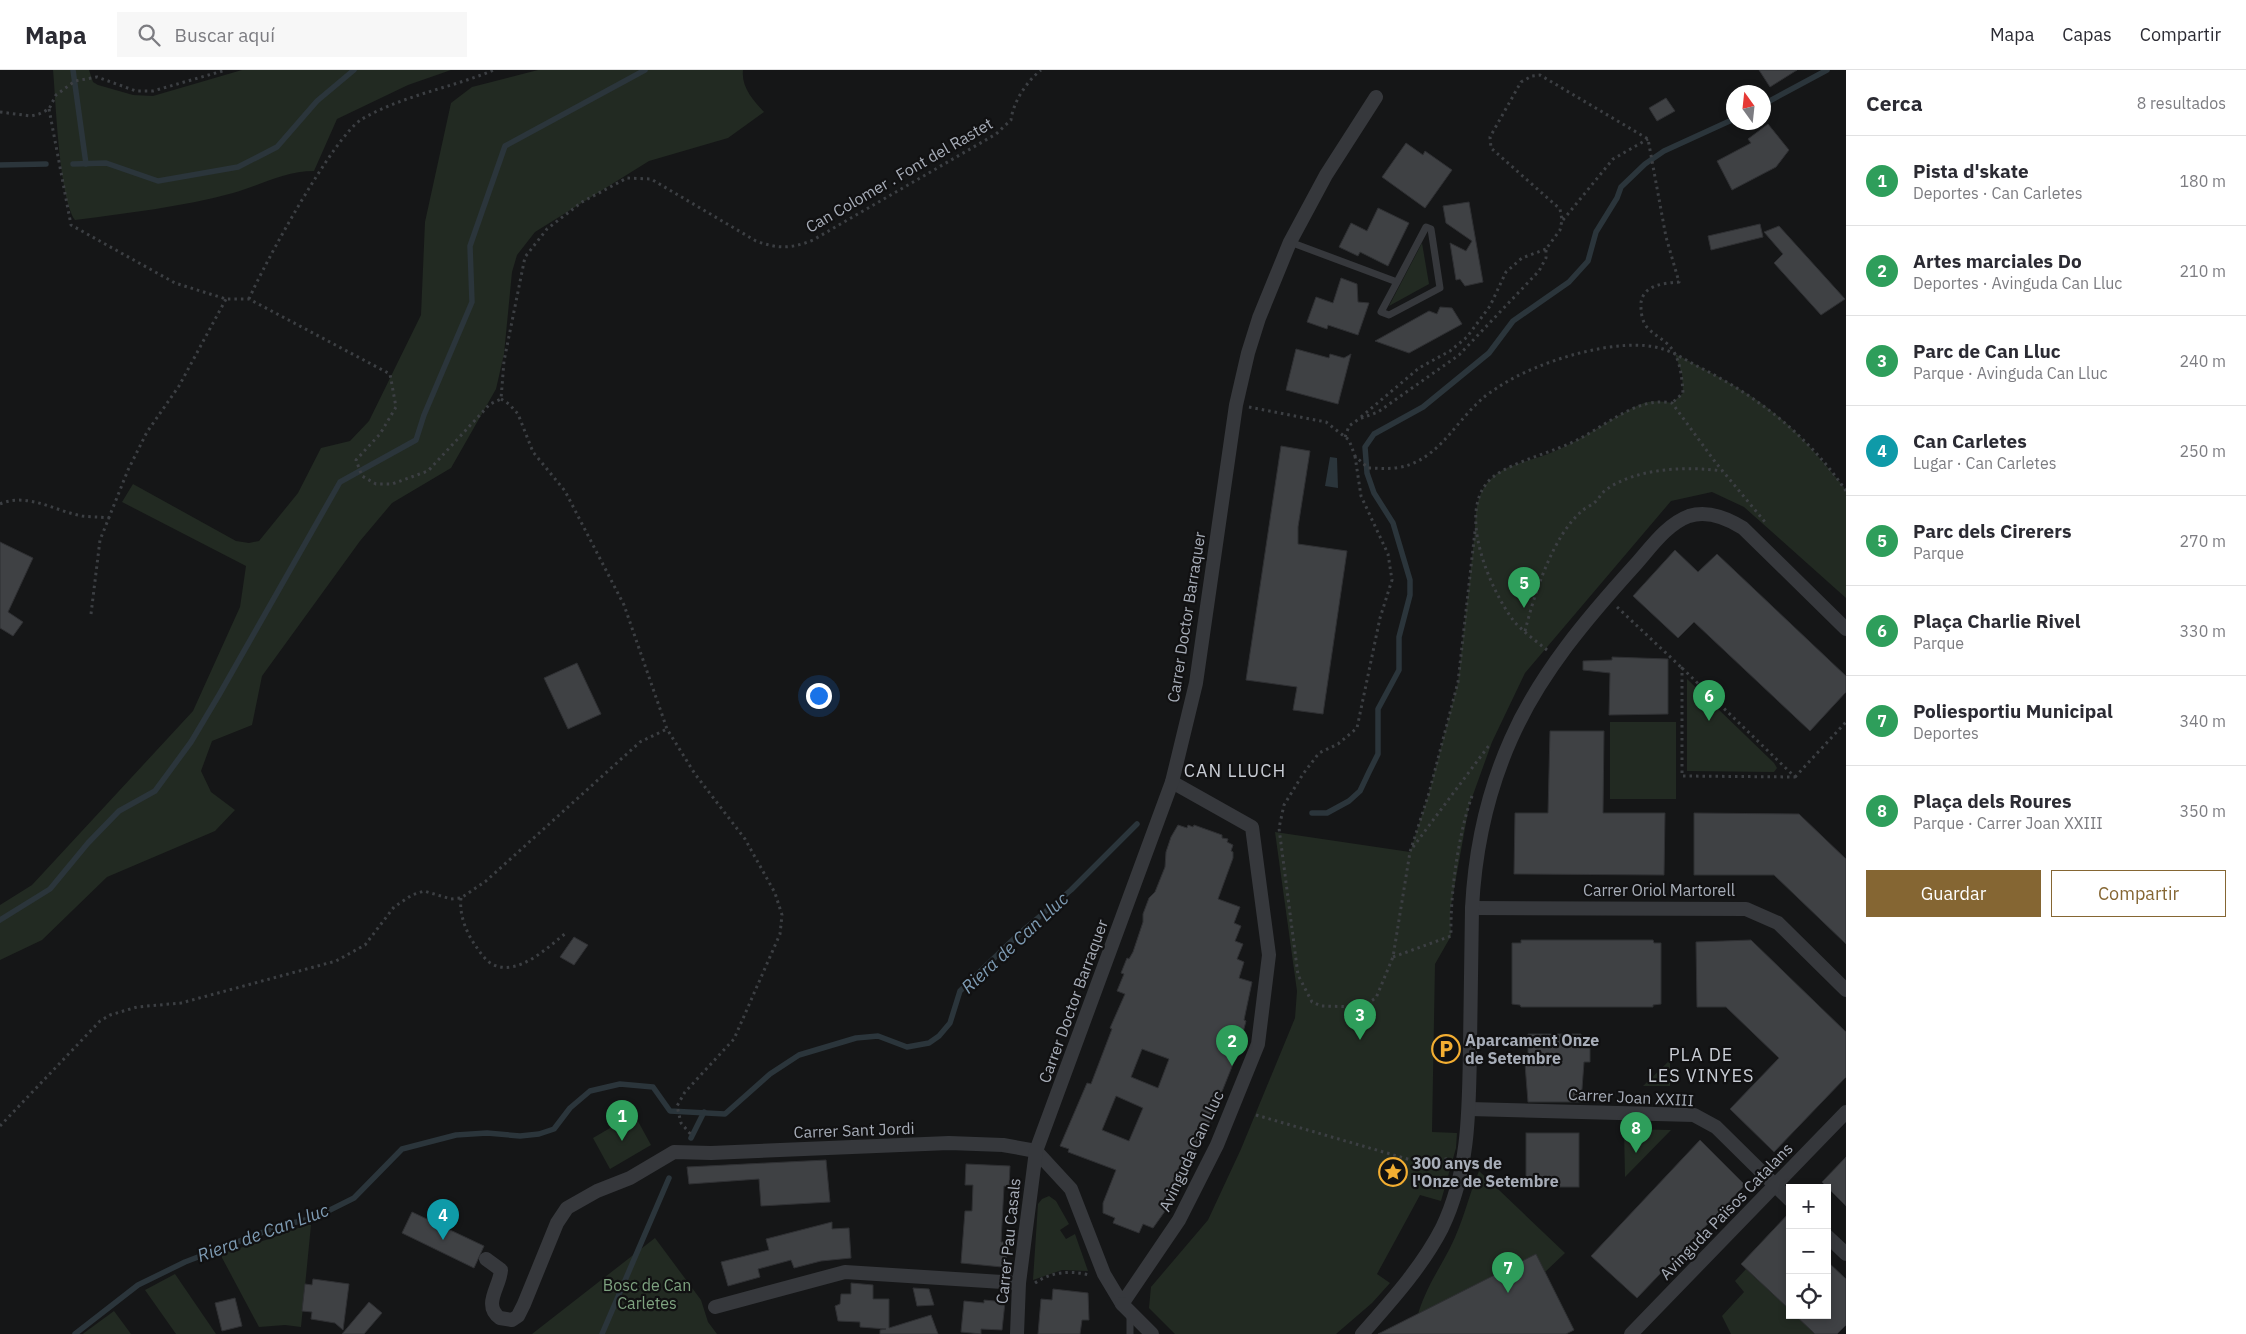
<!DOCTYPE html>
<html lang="es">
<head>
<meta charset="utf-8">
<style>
	:root { --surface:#fff; --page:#f7f7f7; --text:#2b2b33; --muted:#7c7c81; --line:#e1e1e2; --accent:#856633 }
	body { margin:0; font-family:"IBM Plex Sans",sans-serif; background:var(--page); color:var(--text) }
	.controls { position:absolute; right:15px; bottom:15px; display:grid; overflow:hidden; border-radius:0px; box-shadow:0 2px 8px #0003 }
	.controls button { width:45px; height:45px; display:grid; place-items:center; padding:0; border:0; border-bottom:1px solid var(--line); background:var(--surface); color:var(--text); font:25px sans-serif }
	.compass { position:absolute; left:1726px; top:15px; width:45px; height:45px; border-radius:50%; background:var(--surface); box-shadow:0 2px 8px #0003; rotate:345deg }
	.you { position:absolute; left:818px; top:625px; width:18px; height:18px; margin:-12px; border:4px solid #fff; border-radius:50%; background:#1a73e8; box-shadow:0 0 0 8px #1a73e833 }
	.badge { display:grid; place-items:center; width:32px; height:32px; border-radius:50%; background:var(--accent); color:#fff; font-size:16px; font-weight:700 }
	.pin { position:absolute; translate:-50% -41px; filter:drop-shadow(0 1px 2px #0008) }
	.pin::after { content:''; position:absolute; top:26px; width:18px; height:15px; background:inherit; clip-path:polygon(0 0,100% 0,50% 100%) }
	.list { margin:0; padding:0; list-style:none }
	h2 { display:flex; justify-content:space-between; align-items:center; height:65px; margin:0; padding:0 20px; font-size:21px }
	h2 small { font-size:16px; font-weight:400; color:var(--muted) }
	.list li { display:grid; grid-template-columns:32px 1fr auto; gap:15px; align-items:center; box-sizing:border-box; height:90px; padding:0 20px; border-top:1px solid var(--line) }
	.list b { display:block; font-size:19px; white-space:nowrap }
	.list p { margin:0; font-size:16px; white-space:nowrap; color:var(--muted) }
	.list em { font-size:16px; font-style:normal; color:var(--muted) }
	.actions { display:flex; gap:10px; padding:15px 20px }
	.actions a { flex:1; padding:11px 0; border:1px solid var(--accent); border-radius:0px; text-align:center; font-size:18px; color:var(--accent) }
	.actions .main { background:var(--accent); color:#fff }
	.icon { flex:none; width:28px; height:28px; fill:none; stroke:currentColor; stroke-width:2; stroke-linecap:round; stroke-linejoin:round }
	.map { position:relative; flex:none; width:1846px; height:1264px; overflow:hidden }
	header { display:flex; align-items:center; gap:30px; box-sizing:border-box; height:70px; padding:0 25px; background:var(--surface); border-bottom:1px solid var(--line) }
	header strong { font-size:24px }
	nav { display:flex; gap:28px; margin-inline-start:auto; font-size:18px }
	.search { width:350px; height:45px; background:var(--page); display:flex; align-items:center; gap:12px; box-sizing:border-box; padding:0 18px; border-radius:0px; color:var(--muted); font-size:19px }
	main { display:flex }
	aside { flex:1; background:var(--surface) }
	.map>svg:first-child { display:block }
	.green { fill:#222a22 }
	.water { fill:#2b353b }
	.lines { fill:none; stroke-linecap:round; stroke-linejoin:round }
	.stream { stroke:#2b353b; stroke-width:5.5 }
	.building { fill:#3f4144; stroke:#2f3033; fill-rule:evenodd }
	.path { stroke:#3c3f43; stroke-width:3; stroke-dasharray:2.5 4; stroke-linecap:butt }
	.lane { stroke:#36383c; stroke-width:7 }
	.street { stroke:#36383c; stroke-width:14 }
	.labels { text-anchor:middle; stroke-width:4.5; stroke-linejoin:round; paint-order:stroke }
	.street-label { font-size:16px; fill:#a7adb8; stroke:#111112 }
	.poi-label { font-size:16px; font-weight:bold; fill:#a7adb8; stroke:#111112; text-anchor:start }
	.park-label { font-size:16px; fill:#7ea380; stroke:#111112 }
	.neighbourhood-label { font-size:18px; letter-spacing:1px; fill:#c8ccd4; stroke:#111112 }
	.water-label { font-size:18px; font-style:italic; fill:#7e9bb3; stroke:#111112 }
</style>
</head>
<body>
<header>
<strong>Mapa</strong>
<div class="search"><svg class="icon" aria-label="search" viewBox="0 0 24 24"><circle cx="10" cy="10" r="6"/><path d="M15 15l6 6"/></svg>Buscar aquí</div>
<nav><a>Mapa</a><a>Capas</a><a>Compartir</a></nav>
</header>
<main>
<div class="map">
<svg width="1846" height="1264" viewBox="0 0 1846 1264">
	<rect width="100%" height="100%" fill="#151617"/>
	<g class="green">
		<path d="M53,0h36l4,12 5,3 35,10 20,1 89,-26h209l-43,15 -71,34 -23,52c-29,0 -53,14 -81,22 -52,14 -105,20 -158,27 -16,-23 -19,-117 -22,-150z"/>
		<path d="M538,0h205c-2,17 10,30 21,42l-36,26 -79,23 -114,71 -18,23 -5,17 -8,82 -8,35 -45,79 -59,35 -32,38 -98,135 -10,49 -40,16 -11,30 10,21 24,18 -20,21 -108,46 -65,63 -42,20v-55l32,-20 161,-174 47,-104 6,-41 -124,-64 11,-18 103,57 13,2 10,-2 39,-48 23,-45 29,-7 19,-20 52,-106 4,-93 26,-119 21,-16z"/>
		<path d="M1422,173l7,41 -40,22z"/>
		<path d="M1675,284c39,20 79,40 111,69 21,19 39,41 57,63l3,5v107l-102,-91 -32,-15 -41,9 -146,172 -33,69 -23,64 -19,105 1,25 -16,28 -3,168 25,1 -1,15 -15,53 -21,-6 -43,79 13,9 -18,20 -36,31h-161l-26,-26 2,-21 57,-67 33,-71 54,-131 2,-27 -22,-159 135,20 19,-59 29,-111 17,-151c0,-18 2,-40 17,-53 16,-15 44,-18 63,-27 30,-12 55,-33 84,-46 12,-5 21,-4 33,-2l11,-10 -1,-19z"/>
		<path d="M1687,609l87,84 3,5 -3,4 -87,-1z"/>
		<rect x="1610" y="652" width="66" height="77"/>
		<path d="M1670,990v26h-27z"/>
		<path d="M634,1044l17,31 -41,24 -17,-31z"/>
		<path d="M1624,1059l47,1 -46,47z"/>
		<path d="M1479,1101l86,82 -20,19 -9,-18 -118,60c9,-28 19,-41 32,-66 13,-25 18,-51 29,-77z"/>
		<path d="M1049,1126l7,5 13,23 -9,6 6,9 9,-5 13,37 -26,-1 -29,10 5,-76 4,-5z"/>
		<path d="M306,1155h5l-10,102 -16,-2 -26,2 -39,-73 49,-15z"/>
		<path d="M655,1168l46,62 7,22 9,12h-185z"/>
		<path d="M1746,1199l44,41v5h5l20,19h-84l-9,-18 22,-24 -9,-11z"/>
		<path d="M175,1204l41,60h-40l-31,-44z"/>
		<path d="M114,1241l17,23h-48l1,-1z"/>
	</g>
	<path class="water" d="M1330,387l7,1 1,30 -13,-2z"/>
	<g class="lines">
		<g class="stream">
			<path d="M73,0l13,94"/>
			<path d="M1764,34l63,-34"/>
			<path d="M73,94l33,-1 52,18 80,-14 39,-20 40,-46 37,-31"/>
			<path d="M0,95l46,-1"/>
			<path d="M1312,743h15l22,-12 11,-10 9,-19 9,-18v-45l21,-39v-33l11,-42v-15l-17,-57 -19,-30 -7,-20 -2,-26 9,-13 49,-27 66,-54 24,-32 56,-39 19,-21 8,-29 21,-34 4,-11 24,-23 19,-13 70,-32"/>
			<path d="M0,850l50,-31 38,-46 31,-32 36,-20 36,-49 28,-47 121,-213 76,-42 8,-25 48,-113 -2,-56 35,-100 140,-76"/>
			<path d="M691,1068l13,-26"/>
			<path d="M75,1264l63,-49 47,-23 94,-36 35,-8 40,-20 48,-49 54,-14 31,-2 33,3 19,-2 15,-5 16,-21 20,-17 30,-7 33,3 17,24 55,3 45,-40 29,-19 57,-17 22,-2 29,11 22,-4 10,-7 11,-13 10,-32 60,-58 51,-43 66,-66"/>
			<path d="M602,1264l67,-156"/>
		</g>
	</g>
	<g class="building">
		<path d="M1759,0h38l-27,17z"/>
		<path d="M1666,28l9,13 -18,10 -8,-13z"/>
		<path d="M1768,54l21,26 -13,17 -44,23 -15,-29 34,-18 -3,-4z"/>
		<path d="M1406,73l17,12 2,-4 27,19 -27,38 -43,-31z"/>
		<path d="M1469,132l14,80 -18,4 -5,-7 -4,1 -6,-37 16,8 6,-10 -26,-18 -3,-17z"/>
		<path d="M1378,138l31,15 -21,43 -28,-14 -2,4 -19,-9 12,-24 16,8z"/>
		<path d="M1760,154l3,13 -52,13 -3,-14z"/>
		<path d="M1779,156l66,73 -24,16 -47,-52 9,-9 -19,-22z"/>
		<path d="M1341,208l16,6 1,18 11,1 -11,32 -30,-10 -1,4 -20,-7 9,-25 17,6z"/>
		<path d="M1440,237l12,1 10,16 -53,29 -34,-12 54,-30 8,3z"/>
		<path d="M1296,279l33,9 1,-4 14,4 7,-4 -13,50 -52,-14z"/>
		<path d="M1281,376l29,5 -12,76v17l49,7 -24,163 -30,-4 4,-23 -51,-7z"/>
		<path d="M0,472l33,16 -25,54 15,10 -10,14 -13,-8z"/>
		<path d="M1675,480l23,22 19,-18 129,122v16l-36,39 -116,-109 -16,16 -45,-42z"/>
		<path d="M1612,587l56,2v55l-59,1 1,-42 -27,-3v-9l29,-1z"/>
		<path d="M577,593l24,51 -33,15 -24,-51z"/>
		<path d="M1550,661h54l-1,82h62l-1,62 -150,-1 1,-61h33z"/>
		<path d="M1694,743l105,1 47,45v85l-72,-69h-80z"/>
		<path d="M1178,755l9,3 1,-3 5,2 1,-2 28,10v3l6,1 -1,3 6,3 -2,6 2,1v6l-15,41 22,8 -6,16 7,3 -6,15 8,3 -6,15 7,3 -5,16 13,4 -8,38 2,1 -6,23h1l-30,75 -41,85 -17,24 -10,-4 -4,9 -26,-10 2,-5 -12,-5v-10l13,-33 -48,-18 1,-3 -9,-3 27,-63 4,1 21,-55 -2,-1 15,-34 -8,-3 7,-17 -3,-1 6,-15 2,1 4,-7 10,-30v-8l6,-16 6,-6 10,-25 1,-15 5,-15zM1142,979l27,10 -11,29 -27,-11zM1116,1026l27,12 -14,33 -27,-11z"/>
		<path d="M574,867l14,8 -14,20 -14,-8z"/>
		<path d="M1521,870h132l1,3h7v61l-8,1v2h-132l-1,-2 -8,-1v-61h9z"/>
		<path d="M1751,870l95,92v45l-72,75 -44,-43 49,-51 -53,-51h-29l-1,-65z"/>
		<path d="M1528,964h53v12h9v16h-6l-3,40h-53l-3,-38h3z"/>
		<rect x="1526" y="1063" width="53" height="54"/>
		<path d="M1700,1070l45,45 -108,113 -46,-42z"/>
		<path d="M1846,1087v49l-24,-24z"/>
		<path d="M826,1090l4,42 -69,4 -2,-27 -70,5 -2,-17z"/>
		<path d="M966,1094l44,2 -1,21 -5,-1 -3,56h3v6l3,1 -1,14 -4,4 -41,-4 4,-52h7l1,-26h-8z"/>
		<path d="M412,1142l72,34 -10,22 -72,-35z"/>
		<path d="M1790,1142v98l-49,-46z"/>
		<path d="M832,1152v7l17,-1 2,30 -30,3 -27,7 -3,-8 -33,9 2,8 -32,9 -7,-24 48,-12 -3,-11z"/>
		<path d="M1536,1184l38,76 -8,4h-188z"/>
		<path d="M1827,1191l19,18v46l-9,9h-22l-20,-19h32z"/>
		<path d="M313,1209l36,5 -6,46 -8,-7 -24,-4 1,-7 -10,-1 3,-27 7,1z"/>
		<path d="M851,1213l22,2v14h16v29l42,-13 7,19h-58v-4l6,-1 -26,-2v-5l-22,-1 -3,-15 5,-2 1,-10h10z"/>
		<path d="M913,1218l16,1 5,16 -17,1z"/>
		<path d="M1053,1219l35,4 1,27h-7l-2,14h-42l3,-35 11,1z"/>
		<path d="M235,1228l7,28 -20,5 -7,-28z"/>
		<path d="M984,1230l21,2 -3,28 -21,-1v5l-20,-2 3,-31 20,2z"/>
		<path d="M369,1232l13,11 -18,21h-22z"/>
	</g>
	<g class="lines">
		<g class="path">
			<path d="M49,39l22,116 104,58 51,16h23l141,75 6,33 -16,27 -24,26 6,16 14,8h16l36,-13 62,-67 11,-5 3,-38 21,-104 22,-28 35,-27 45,-24 24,1 105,62c22,8 35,8 57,-1l183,-106 15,-14c2,-18 16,-39 30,-50"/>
			<path d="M0,42l31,4 8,-2 10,-5 7,-14 19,-14 22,-4 39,14h17l73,-21"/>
			<path d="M1563,150l50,-61 35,-20"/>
			<path d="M249,229c15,-35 85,-163 113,-180 42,-24 89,-31 132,-49"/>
			<path d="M501,329l8,5 9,10 15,38 32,39 59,114 43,124 28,45 50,65 30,54 7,22 -2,19 -46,105 -49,53 -8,14 4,17 12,14"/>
			<path d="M1249,337l77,15 23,18 6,16 13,12c9,0 18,1 27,0 42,-5 58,-44 87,-69 5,-5 12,-9 18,-13 36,-24 120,-51 163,-37 12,4 23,11 34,17 59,29 112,70 149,125"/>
			<path d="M1361,347l58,-49 31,-17 17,-14 23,-31 16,-34 16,-14 24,-9"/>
			<path d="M1345,367l4,-11 10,-7 19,-7 81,-57 80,-84 7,-13v-9l14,-19 2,-10 -2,-11 -69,-61 -1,-11 31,-55 11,-6 8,-1 108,64 18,98 13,45c-17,1 -40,4 -38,26 0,6 2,14 5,18 9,11 20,13 28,26 7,13 8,27 9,41l-11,10"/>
			<path d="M1355,386l6,40 27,58 4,26 -12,38 -23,110 -19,16 -19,9 -16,21 -19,31 -5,23 19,147 14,27 9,4 40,1 15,-9 17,-41 17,-105 19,-59 29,-111 17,-151"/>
			<path d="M0,434c27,-12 55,7 82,12 9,1 18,1 28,2"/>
			<path d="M1617,537l65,61"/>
			<path d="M91,544l9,-74 28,-70 19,-38 32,-46 47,-87"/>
			<path d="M1525,561c9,-36 28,-96 57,-120 3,-3 8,-5 12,-8 5,-4 8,-11 13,-14 30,-21 80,-23 115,-18"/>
			<path d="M1547,580c-11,-9 -25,-19 -34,-30 -23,-31 -59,-112 -20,-143 20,-16 62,-25 86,-38 29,-15 60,-43 93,-36l44,60 49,59"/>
			<path d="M1682,598l113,109 -113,-1z"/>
			<path d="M1795,707l51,-55"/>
			<path d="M1413,777l77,-103"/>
			<path d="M461,828c-2,16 5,34 14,47 5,7 11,17 19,20 25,11 54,-18 72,-32"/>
			<path d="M1393,887l58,-21c-1,-41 7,-101 21,-140"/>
			<path d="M1256,1045l155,45 38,-1"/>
			<path d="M0,1056l100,-105 10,-6 27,-8 44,-4 155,-42 29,-16 29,-38 18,-12 12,-4 27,8 10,-1 25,-17 154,-139 27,-13"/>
			<path d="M1035,1213c16,-11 35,-13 54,-8"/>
		</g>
		<g class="lane">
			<path d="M1290,172l107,40 -16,30 8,3 51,-27 -9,-59 -5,-2 -29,55"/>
			<path d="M1130,1264v-20"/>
		</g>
		<g class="street">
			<path d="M1472,838l274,1 32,14 68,67"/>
			<path d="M1469,1039l225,6 22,12 74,73"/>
			<path d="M1036,1081l35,38 33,85 18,30 57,-84 38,-75 41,-101 11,-89 -17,-128 -80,-45"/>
			<path d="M1827,1166l19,18"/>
			<path d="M486,1189l15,11c-1,17 -19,35 -1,48l12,2 6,-4 6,-12 33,-81 10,-15 30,-17 33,-13 44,-26 37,1 238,-10 54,2 33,6"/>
			<path d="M1122,1234l30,30"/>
			<path d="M715,1237l130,-35 174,11"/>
			<path d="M1017,1264l2,-51 17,-132 136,-369 24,-99 40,-278 12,-52 11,-35 31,-76 36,-67 50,-78"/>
			<path d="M1362,1264c29,-33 60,-67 80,-106 28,-58 27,-121 28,-183 1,-46 1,-92 2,-137 3,-59 15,-115 39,-169 29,-66 77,-122 125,-175 15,-17 31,-40 53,-48 19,-6 38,2 54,12l103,101"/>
			<path d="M1631,1264l215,-222"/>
		</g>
	</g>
	<defs>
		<symbol id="parking-ring" viewBox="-11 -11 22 22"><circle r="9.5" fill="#111112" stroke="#f3ae32" stroke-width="1.5"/><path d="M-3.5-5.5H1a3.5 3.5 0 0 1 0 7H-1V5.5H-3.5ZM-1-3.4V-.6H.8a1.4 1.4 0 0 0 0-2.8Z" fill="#f3ae32"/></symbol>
		<symbol id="sight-ring" viewBox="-11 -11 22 22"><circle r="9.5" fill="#111112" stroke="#f3ae32" stroke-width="1.5"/><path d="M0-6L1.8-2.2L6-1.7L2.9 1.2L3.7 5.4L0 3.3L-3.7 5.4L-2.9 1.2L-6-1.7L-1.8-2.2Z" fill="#f3ae32"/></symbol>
	</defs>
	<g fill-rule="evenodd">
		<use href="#parking-ring" x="1430" y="963" width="32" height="32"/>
		<use href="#sight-ring" x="1377" y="1086" width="32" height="32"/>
	</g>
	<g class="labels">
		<g class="street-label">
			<text transform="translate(899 105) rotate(-30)" y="6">Can Colomer . Font del Rastet</text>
			<text transform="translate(1186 547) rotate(-81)" y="6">Carrer Doctor Barraquer</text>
			<text x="1659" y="826">Carrer Oriol Martorell</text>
			<text transform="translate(1073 931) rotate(-70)" y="6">Carrer Doctor Barraquer</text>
			<text transform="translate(1631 1027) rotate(3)" y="6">Carrer Joan XXIII</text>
			<text transform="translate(854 1060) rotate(-2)" y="6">Carrer Sant Jordi</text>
			<text transform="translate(1191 1081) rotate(-65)" y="6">Avinguda Can Lluc</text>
			<text transform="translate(1726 1141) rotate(-46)" y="6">Avinguda Països Catalans</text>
			<text transform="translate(1008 1171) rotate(-84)" y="6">Carrer Pau Casals</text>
		</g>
		<g class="poi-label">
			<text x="1465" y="976">Aparcament Onze<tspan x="1465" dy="18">de Setembre</tspan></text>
			<text x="1412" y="1099">300 anys de<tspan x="1412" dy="18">l'Onze de Setembre</tspan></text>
		</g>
		<g class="park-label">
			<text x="647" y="1221">Bosc de Can<tspan x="647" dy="18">Carletes</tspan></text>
		</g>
		<g class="neighbourhood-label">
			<text x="1235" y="707">CAN LLUCH</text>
			<text x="1701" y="991">PLA DE<tspan x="1701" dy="21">LES VINYES</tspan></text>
		</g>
		<g class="water-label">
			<text transform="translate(1015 873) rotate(-43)" y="6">Riera de Can Lluc</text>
			<text transform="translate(263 1163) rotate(-20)" y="6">Riera de Can Lluc</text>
		</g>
	</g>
</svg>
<div class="controls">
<button>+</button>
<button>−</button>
<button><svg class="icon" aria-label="locate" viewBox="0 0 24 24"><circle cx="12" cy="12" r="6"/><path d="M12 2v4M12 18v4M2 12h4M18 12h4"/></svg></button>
</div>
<svg class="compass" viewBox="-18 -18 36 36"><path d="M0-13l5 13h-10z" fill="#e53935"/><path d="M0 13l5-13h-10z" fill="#7c7c81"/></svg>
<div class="you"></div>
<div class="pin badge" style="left:622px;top:1071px;background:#2e9e5b">1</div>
<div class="pin badge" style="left:1232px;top:996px;background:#2e9e5b">2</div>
<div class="pin badge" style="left:1360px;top:970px;background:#2e9e5b">3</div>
<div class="pin badge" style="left:443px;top:1170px;background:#0f9aa8">4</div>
<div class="pin badge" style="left:1524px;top:538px;background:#2e9e5b">5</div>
<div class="pin badge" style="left:1709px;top:651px;background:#2e9e5b">6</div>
<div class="pin badge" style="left:1508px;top:1223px;background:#2e9e5b">7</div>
<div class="pin badge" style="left:1636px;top:1083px;background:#2e9e5b">8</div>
</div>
<aside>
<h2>Cerca<small>8 resultados</small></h2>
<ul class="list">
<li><span class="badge" style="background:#2e9e5b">1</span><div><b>Pista d'skate</b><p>Deportes · Can Carletes</p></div><em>180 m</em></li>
<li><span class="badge" style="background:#2e9e5b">2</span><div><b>Artes marciales Do</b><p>Deportes · Avinguda Can Lluc</p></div><em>210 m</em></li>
<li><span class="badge" style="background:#2e9e5b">3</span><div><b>Parc de Can Lluc</b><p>Parque · Avinguda Can Lluc</p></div><em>240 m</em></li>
<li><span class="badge" style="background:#0f9aa8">4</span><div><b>Can Carletes</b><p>Lugar · Can Carletes</p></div><em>250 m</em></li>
<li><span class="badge" style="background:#2e9e5b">5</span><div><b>Parc dels Cirerers</b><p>Parque</p></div><em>270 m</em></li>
<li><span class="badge" style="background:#2e9e5b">6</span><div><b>Plaça Charlie Rivel</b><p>Parque</p></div><em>330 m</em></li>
<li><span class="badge" style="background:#2e9e5b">7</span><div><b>Poliesportiu Municipal</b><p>Deportes</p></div><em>340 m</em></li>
<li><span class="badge" style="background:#2e9e5b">8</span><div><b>Plaça dels Roures</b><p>Parque · Carrer Joan XXIII</p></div><em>350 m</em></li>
</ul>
<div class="actions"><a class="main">Guardar</a><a>Compartir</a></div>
</aside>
</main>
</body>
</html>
